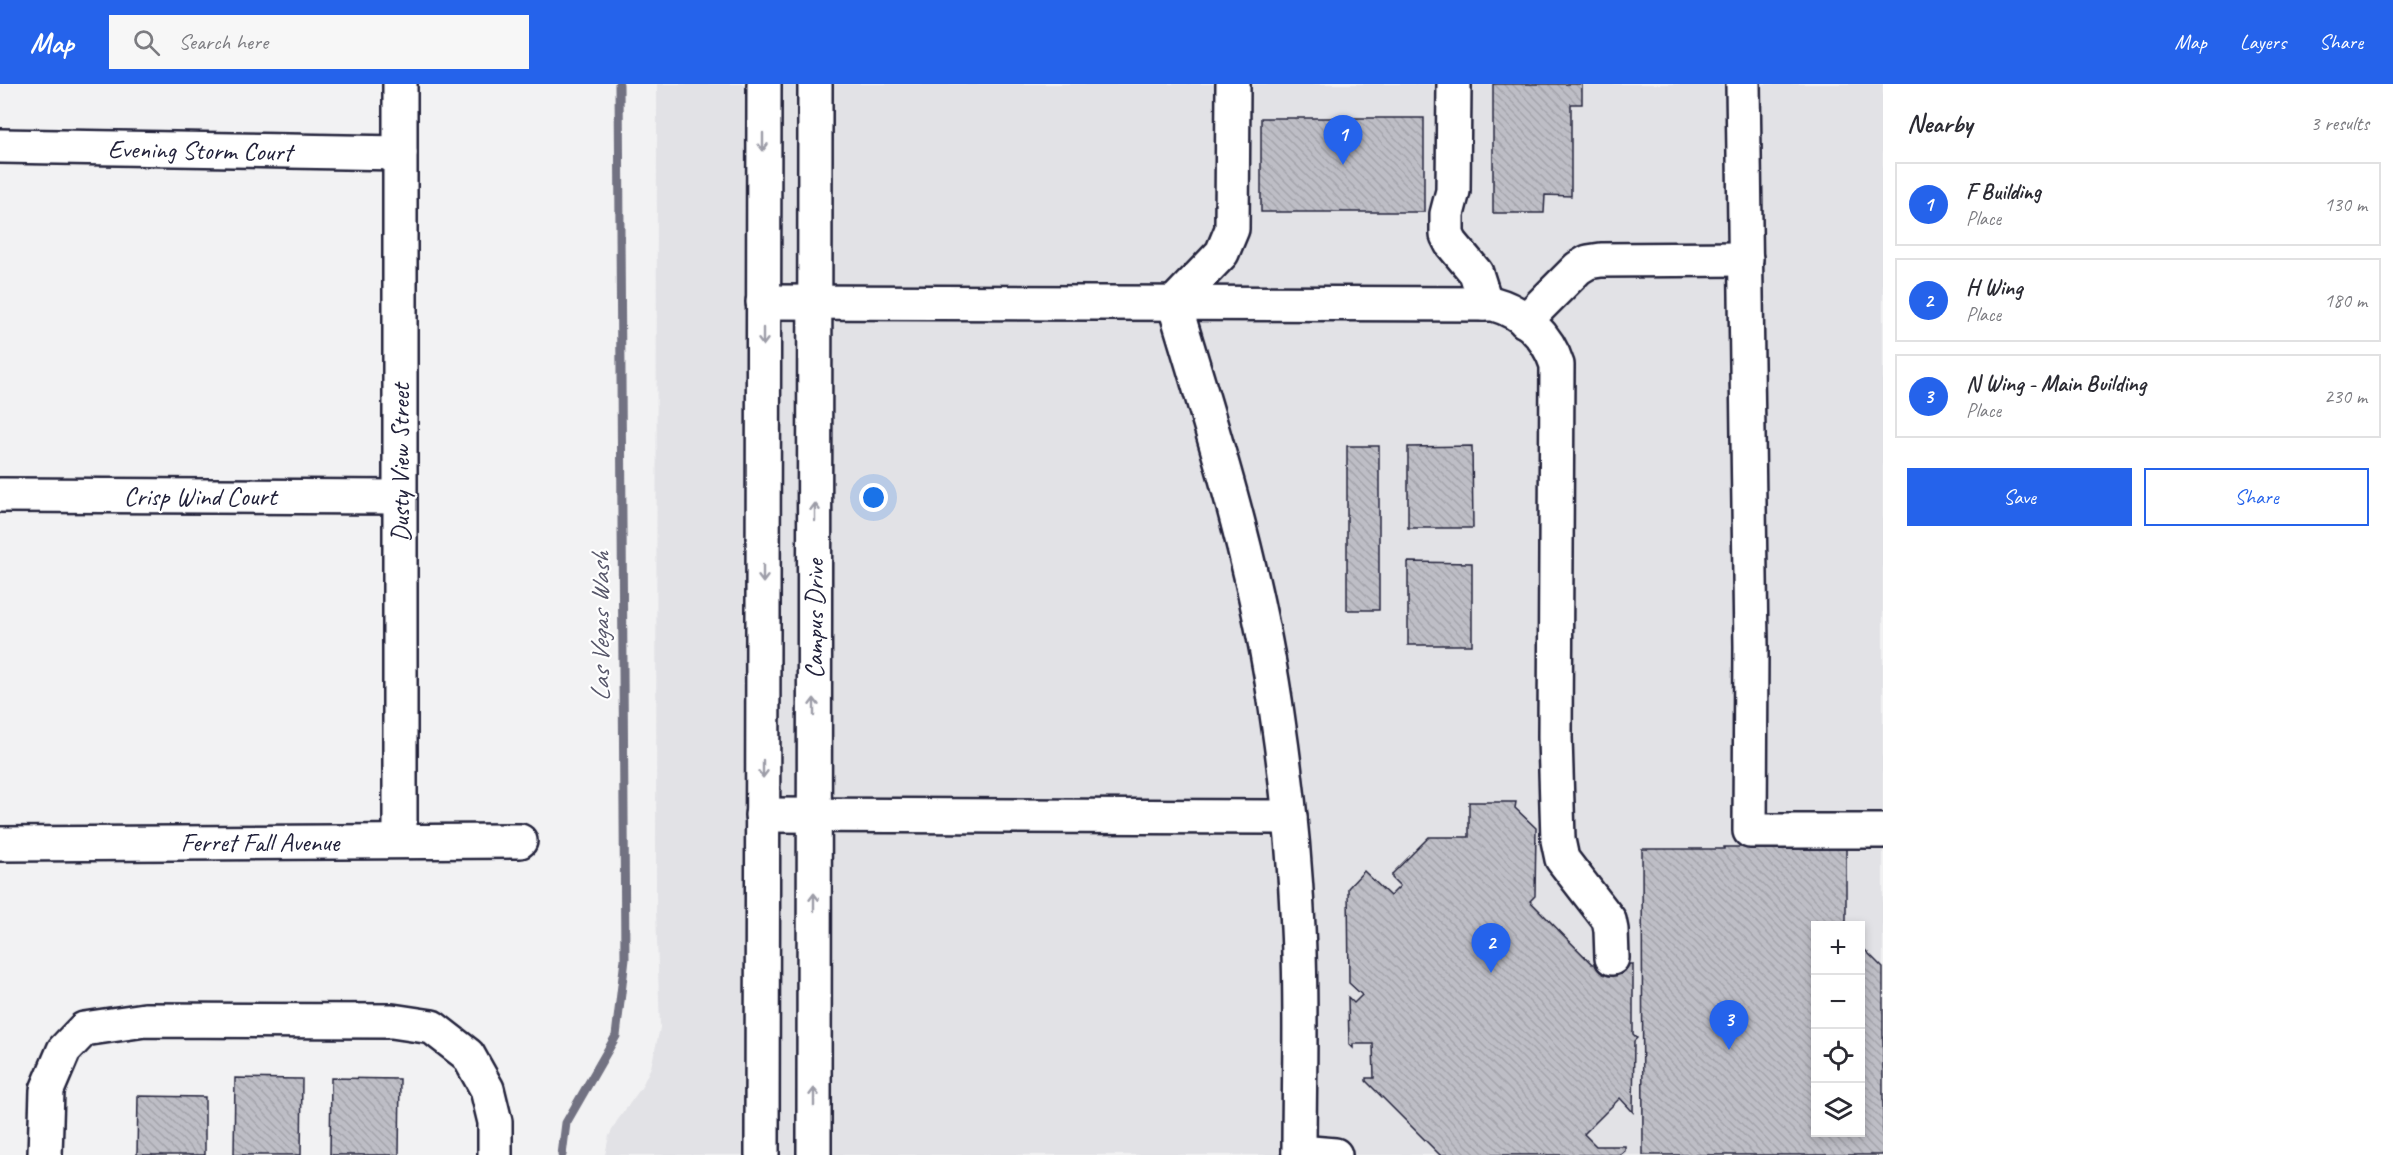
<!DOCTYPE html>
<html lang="en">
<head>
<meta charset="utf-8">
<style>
	:root { --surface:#fff; --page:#f7f7f7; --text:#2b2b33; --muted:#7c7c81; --line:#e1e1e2; --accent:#2563eb }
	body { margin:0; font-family:Caveat,sans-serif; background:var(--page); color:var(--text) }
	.controls { position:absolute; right:18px; bottom:18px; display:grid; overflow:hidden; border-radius:0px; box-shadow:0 3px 9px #0003 }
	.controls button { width:54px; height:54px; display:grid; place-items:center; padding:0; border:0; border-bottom:2px solid var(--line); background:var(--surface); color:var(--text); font:30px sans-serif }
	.you { position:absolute; left:874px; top:414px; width:21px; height:21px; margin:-15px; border:4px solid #fff; border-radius:50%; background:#1a73e8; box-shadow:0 0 0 9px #1a73e833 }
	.badge { display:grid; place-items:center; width:39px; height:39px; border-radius:50%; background:var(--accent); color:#fff; font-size:20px; font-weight:700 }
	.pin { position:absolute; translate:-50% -50px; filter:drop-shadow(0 2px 3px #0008) }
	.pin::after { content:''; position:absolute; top:32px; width:21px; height:18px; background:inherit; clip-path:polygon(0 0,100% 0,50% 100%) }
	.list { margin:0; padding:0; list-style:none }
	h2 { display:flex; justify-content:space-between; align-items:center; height:78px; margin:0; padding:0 24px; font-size:26px }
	h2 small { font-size:20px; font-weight:400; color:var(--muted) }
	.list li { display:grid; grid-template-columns:39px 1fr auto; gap:18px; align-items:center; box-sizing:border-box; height:84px; margin:0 12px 12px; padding:0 12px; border:2px solid var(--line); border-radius:0px }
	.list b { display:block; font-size:22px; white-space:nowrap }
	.list p { margin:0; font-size:20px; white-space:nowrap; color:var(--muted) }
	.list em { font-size:20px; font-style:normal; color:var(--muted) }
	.actions { display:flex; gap:12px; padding:18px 24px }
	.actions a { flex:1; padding:14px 0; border:2px solid var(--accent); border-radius:0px; text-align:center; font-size:21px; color:var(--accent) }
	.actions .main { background:var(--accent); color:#fff }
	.icon { flex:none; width:33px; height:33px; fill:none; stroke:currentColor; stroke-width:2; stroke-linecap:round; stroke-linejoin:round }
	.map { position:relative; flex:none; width:1883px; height:1071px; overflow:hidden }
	header { display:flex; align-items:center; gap:36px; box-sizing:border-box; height:84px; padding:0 30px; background:var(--accent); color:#fff }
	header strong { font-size:28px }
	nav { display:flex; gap:33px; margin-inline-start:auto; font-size:21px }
	.search { width:420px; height:54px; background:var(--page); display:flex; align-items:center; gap:15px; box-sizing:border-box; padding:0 21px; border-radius:0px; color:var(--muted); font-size:22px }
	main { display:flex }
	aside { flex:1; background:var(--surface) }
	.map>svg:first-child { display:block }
	.built { fill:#e2e2e6; fill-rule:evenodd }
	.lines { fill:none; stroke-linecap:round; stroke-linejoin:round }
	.stream { stroke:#727282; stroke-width:9 }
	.building { fill:url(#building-back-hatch); stroke:#22223b; stroke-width:1.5 }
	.minor-casing { stroke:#22223b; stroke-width:38 }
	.minor { stroke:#fff; stroke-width:33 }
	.oneway { stroke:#9c9ca7 }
	.labels { text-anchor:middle; stroke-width:4.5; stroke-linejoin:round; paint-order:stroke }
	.street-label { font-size:26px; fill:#22223b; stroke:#fff }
	.water-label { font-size:27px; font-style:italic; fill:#58586b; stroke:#fff }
</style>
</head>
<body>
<header>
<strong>Map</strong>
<div class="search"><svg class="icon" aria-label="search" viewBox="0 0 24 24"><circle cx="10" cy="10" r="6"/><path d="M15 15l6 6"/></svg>Search here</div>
<nav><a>Map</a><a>Layers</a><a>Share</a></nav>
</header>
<main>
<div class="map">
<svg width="1883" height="1071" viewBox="0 0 1883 1071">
	<defs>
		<pattern id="building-back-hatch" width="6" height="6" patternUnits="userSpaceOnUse" patternTransform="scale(1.5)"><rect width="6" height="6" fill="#bebec6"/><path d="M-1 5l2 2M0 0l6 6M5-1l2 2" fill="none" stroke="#a3a3ab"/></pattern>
	</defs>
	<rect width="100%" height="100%" fill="#f2f2f3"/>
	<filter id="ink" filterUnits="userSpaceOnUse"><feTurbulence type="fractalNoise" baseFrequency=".0167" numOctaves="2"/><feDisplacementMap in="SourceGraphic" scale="12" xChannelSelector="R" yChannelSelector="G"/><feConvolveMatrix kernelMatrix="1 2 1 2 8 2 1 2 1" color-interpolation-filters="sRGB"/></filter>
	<g filter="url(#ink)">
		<path class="built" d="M657,0h1226v1071h-1278l4,-19 8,-15 24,-33 10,-21 9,-39 -4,-118zM1816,842h44v206h-44z"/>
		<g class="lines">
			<path class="stream" d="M562,1071l4,-32 50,-87 9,-77 -6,-875"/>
		</g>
		<g class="building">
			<path d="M1493,0h89v20h-11v92l-26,-1 -1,18h-51z"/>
			<rect x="1261" y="34" width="163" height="94"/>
			<rect x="1347" y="362" width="32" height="164"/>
			<path d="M1472,362l1,82h-65v-81z"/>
			<path d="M1408,478l64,1v82h-64z"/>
			<path d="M1469,718h47l-1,6 21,20 -1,68 -5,5 62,63h41v70l4,4 -3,3 -1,71 -13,-14 -36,36 12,12h29v5l-5,4h-180l-74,-74v-3h8l-1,-34h-20v4l-4,-4 -1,-47 6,6 8,-8 -13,-12 -1,-95 16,-17 26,25 10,-10 -8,-8v-4l37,-37h40z"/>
			<path d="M1724,763h122v79h-30v206h44v-187l23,23v187h-240l-1,-306h82z"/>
			<path d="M235,994l67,1 -1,76h-67z"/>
			<path d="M331,994l69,1 -1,76h-69z"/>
			<path d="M138,1012l67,1v58h-68z"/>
		</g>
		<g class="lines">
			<defs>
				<g id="minor">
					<path d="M400,0v757"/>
					<path d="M1233,0l-1,145 -10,24 -48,50c42,138 85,275 104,418 10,68 17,138 20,207 4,76 1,151 1,227"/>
					<path d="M1454,0l-1,107 -6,23v21l4,8 25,30 6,19 1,12"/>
					<path d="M1743,0l8,562 -1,185h133"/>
					<path d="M0,62l400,7"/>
					<path d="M763,218l731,2c29,8 54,32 63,61l-2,372 3,103 4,19 47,61 2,10 1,28"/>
					<path d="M1525,237l53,-53 10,-6 13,-2 145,-1"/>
					<path d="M0,411l400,2"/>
					<path d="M762,731l528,2"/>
					<path d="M0,760l520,-3"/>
					<path d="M1299,1068l36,3"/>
					<path d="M45,1071l2,-65 17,-40 20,-21 61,-9 247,1 40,6 36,28 19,34 8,33v33"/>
					<path d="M762,1071l2,-1071"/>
					<path d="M814,1071l1,-1071"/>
				</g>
			</defs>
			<use href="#minor" class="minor-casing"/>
			<use href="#minor" class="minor"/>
		</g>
		<defs><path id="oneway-shaft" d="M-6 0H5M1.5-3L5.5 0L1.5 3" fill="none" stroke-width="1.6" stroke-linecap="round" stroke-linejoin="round" transform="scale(1.5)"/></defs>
		<g class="oneway">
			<use href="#oneway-shaft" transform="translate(763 58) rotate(90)"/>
			<use href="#oneway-shaft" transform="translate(763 253) rotate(90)"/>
			<use href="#oneway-shaft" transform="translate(815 428) rotate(-90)"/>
			<use href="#oneway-shaft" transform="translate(763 490) rotate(90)"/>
			<use href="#oneway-shaft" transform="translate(814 623) rotate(-90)"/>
			<use href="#oneway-shaft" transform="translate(763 685) rotate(90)"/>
			<use href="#oneway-shaft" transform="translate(814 818) rotate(-90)"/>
			<use href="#oneway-shaft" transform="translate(814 1013) rotate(-90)"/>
		</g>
	</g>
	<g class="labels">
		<g class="street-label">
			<text transform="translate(200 66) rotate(1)" y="9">Evening Storm Court</text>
			<text transform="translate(400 379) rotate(-90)" y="9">Dusty View Street</text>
			<text x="200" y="421">Crisp Wind Court</text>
			<text transform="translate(814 535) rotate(-90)" y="9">Campus Drive</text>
			<text x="260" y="767">Ferret Fall Avenue</text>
		</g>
		<g class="water-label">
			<text transform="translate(600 543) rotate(-90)" y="9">Las Vegas Wash</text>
		</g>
	</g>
</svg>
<div class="controls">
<button>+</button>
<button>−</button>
<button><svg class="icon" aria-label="locate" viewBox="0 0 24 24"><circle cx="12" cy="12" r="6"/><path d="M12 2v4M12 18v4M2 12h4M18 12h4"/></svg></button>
<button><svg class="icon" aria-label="layers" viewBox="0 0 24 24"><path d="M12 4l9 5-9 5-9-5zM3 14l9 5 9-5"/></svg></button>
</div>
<div class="you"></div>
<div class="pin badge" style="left:1343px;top:81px">1</div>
<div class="pin badge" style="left:1491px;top:889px">2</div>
<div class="pin badge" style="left:1729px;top:966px">3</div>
</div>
<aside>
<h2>Nearby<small>3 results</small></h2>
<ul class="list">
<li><span class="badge">1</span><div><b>F Building</b><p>Place</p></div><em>130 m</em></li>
<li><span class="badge">2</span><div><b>H Wing</b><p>Place</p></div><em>180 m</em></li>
<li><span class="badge">3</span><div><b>N Wing - Main Building</b><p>Place</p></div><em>230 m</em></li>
</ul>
<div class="actions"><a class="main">Save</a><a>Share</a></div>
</aside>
</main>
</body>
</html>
